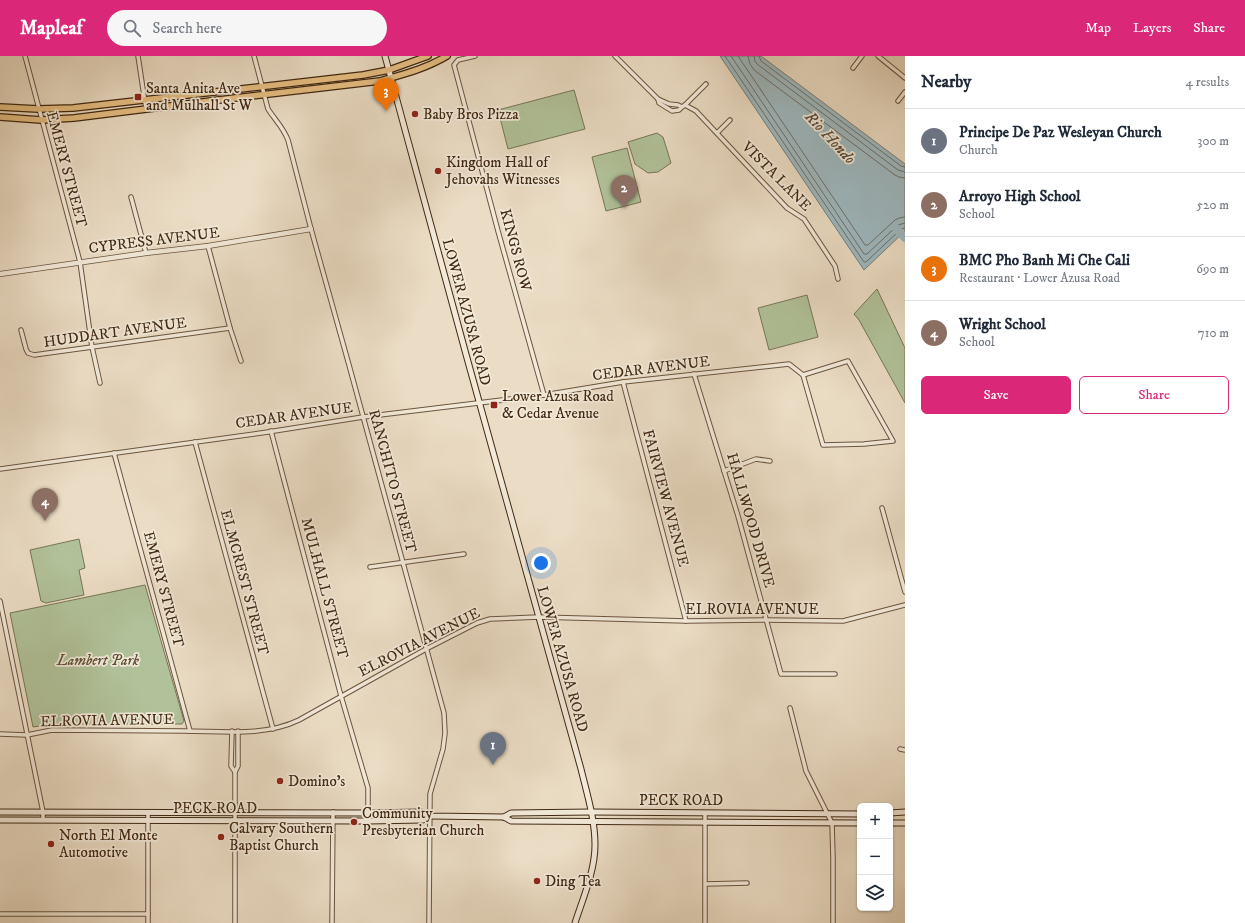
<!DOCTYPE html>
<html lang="en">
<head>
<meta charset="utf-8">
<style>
	:root { --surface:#fff; --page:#f6f6f7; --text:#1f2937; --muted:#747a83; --line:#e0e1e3; --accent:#db2777 }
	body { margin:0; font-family:"IM FELL DW Pica",serif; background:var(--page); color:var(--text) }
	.controls { position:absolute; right:12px; bottom:12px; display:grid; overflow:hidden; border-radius:6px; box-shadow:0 1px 3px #0004 }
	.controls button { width:36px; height:36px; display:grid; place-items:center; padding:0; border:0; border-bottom:1px solid var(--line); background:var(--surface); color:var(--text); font:20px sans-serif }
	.you { position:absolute; left:541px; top:507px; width:14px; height:14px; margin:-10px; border:3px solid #fff; border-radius:50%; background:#1a73e8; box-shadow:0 0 0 6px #1a73e833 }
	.badge { display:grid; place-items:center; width:26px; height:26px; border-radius:50%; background:var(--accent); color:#fff; font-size:13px; font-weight:700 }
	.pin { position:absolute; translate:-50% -33px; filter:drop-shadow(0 1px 2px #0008) }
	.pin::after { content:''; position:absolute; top:21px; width:14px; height:12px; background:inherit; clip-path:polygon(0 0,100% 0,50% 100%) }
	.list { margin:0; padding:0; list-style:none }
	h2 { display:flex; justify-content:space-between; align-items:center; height:52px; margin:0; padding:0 16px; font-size:17px }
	h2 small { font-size:13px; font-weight:400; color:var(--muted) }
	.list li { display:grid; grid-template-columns:26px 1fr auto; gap:12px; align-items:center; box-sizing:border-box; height:64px; padding:0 16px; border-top:1px solid var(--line) }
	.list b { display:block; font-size:15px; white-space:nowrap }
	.list p { margin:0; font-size:13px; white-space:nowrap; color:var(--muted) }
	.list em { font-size:13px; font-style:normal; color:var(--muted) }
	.actions { display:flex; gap:8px; padding:12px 16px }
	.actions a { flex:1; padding:9px 0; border:1px solid var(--accent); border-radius:6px; text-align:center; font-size:14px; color:var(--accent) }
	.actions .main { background:var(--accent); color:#fff }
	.icon { flex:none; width:22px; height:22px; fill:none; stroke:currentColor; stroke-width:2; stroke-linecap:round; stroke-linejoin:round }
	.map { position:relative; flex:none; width:905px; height:867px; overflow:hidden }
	header { display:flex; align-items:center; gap:24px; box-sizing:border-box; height:56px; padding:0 20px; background:var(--accent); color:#fff }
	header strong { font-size:19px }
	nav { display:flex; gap:22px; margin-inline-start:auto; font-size:14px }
	.search { width:280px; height:36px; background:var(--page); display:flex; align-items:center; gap:10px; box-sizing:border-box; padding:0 14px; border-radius:22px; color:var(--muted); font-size:15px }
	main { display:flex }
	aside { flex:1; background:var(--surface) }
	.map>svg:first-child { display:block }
	.green { fill:#b1c29a; stroke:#787556 }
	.water { fill:#9eb9c0; stroke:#787f7a }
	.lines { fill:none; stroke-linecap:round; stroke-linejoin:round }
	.shore { stroke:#6f7068; stroke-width:1 }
	.river { stroke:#9eb9c0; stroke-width:8 }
	.minor-casing { stroke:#6b553e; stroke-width:5.5 }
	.tertiary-casing { stroke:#6b553e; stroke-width:6 }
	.secondary-casing { stroke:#402811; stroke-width:7 }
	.primary-casing { stroke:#402811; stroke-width:8 }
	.minor { stroke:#f2e9d9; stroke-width:3.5 }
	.tertiary { stroke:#f2e9d9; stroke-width:4.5 }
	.secondary { stroke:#f2e9d9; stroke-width:5 }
	.primary { stroke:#e6be82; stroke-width:5.5 }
	.poi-dot { fill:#8f2418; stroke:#f2e9d9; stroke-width:1.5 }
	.labels { text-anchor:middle; stroke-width:3.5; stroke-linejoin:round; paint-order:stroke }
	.poi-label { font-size:15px; fill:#402811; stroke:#f2e9d9; text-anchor:start }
	.street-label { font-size:15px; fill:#402811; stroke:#f2e9d9 }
	.park-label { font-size:15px; font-style:italic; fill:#5c4e33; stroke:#f2e9d9 }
	.water-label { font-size:16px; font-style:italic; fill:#584c3d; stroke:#f2e9d9 }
</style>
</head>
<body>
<header>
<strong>Mapleaf</strong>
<div class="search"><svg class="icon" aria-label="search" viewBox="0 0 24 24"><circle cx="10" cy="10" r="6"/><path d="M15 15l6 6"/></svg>Search here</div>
<nav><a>Map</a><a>Layers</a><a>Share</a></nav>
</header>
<main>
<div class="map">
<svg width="905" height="867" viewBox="0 0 905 867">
	<rect width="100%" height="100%" fill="#ebddc5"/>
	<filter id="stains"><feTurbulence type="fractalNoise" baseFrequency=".005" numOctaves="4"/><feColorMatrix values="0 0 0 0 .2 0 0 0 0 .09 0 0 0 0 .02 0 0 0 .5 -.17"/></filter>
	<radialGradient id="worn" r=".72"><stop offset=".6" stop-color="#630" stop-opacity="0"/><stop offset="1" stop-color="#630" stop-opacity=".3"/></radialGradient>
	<g class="green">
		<path d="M574,34l11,39 -77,20 -10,-39z"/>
		<path d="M657,77l6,4 8,26 -13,9 -10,1 -13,-9 -7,-22z"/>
		<path d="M627,92l14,54 -35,9 -14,-54z"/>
		<path d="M877,233l28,59v55l-46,-83 -5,-6z"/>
		<path d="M807,239l11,42 -49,13 -11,-42z"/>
		<path d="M79,483l6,29 -6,2 5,25 -38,8 -5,-2 -11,-51z"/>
		<path d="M145,529l39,136 -2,3h-128l-21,3 -23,-114z"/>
	</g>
	<path class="water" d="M720,0h41l144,108v67l-41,39z"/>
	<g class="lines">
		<g class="shore">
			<path d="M725,0l139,206h2l35,-33 4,-1"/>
			<path d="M731,0l133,198h3l31,-29 7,-2"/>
			<path d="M738,0l127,189h3l27,-25 4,-2 6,-1"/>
			<path d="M748,0l2,8 4,6 141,105 4,2 6,1"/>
			<path d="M754,0l1,5 2,3 141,106 7,2"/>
			<path d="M759,0l2,5 140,105 4,1"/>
		</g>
		<path class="river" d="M895,171l10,11"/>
		<defs>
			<g id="minor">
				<path d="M25,0l55,206 12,85 8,36"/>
				<path d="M138,0l8,53"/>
				<path d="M254,0l14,53c7,11 15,18 20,31l23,89 38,136 95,348 1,20 -2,16 -13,45 -1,129"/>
				<path d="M475,0l-17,4 -4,5 44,166 46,164"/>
				<path d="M615,0l43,43 1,4 13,8 7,-1 3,-3"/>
				<path d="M878,0l27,22"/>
				<path d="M853,12l9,-12"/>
				<path d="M658,43l11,5 9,1 4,2 3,-2 11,6 91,97 17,11 31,47 3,13"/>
				<path d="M898,45l7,-9"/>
				<path d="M685,49l21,-21"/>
				<path d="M717,77l13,-13"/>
				<path d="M131,141l15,56"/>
				<path d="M208,190l22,82 11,33"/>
				<path d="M21,274l5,19 2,4 6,2 196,-27"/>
				<path d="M848,305l45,80 -29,3 -41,1 -20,-70z"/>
				<path d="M694,318l44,142 43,158h54"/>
				<path d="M623,326l63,239"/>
				<path d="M271,375l70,265 27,92v33"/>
				<path d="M195,386l78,287"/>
				<path d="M114,397l76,278"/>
				<path d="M0,413l268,-37 95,-15 181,-22 79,-13 166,-18 14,11"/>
				<path d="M724,415l32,-12 14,2"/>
				<path d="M882,452l23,84"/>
				<path d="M370,511l94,-13"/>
				<path d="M0,545l43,211v8"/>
				<path d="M790,652l16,63 26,52 1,35v65"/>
				<path d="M232,675l-1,35 4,6"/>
				<path d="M0,678l27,1 25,-5c44,0 88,1 132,1 38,0 80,6 115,-11l127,-71 51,-26 13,-4 49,-2 147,4 81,-1 76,1 62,-16"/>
				<path d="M900,693l5,1"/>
				<path d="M148,756v111"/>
				<path d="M705,757v110"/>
				<path d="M706,828l41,-1"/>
				<path d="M0,858h148"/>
				<path d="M235,867v-151l3,-6v-35"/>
				<path d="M332,867l1,-111"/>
			</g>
			<path id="tertiary" d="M0,218l146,-21 62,-7 103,-17"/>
			<g id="secondary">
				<path d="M385,0l82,302 114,411c6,25 14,50 14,76 0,26 -12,53 -20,78"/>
				<path d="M0,756l368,1 53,-1 9,4 74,1 7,4 349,2"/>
				<path d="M890,757l15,-1"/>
				<path d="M504,761l7,-4 80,-1 269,2"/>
				<path d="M0,764l368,1 55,-1 7,-4"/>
				<path d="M890,767h15"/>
			</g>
			<g id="primary">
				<path d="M0,51l38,2 35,-1 290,-33 26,-5 39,-14"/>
				<path d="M0,61l41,3 33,-2 161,-20 145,-17c24,-7 45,-12 67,-25"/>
			</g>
		</defs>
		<use href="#minor" class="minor-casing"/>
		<use href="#tertiary" class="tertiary-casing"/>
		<use href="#secondary" class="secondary-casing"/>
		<use href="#primary" class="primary-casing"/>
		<use href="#minor" class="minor"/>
		<use href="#tertiary" class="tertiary"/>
		<use href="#secondary" class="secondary"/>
		<use href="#primary" class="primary"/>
	</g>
	<g class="poi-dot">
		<rect x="134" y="37" width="8" height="8" rx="2"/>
		<circle cx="415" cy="58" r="4"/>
		<circle cx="438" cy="115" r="4"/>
		<rect x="490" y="345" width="8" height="8" rx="2"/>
		<circle cx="280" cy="725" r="4"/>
		<circle cx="354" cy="766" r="4"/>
		<circle cx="221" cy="781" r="4"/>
		<circle cx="51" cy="788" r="4"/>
		<circle cx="537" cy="825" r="4"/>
	</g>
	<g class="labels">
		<g class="poi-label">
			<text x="146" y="37">Santa Anita Ave<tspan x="146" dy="17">and Mulhall St W</tspan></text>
			<text x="423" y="63">Baby Bros Pizza</text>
			<text x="446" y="111">Kingdom Hall of<tspan x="446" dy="17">Jehovahs Witnesses</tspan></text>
			<text x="502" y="345">Lower Azusa Road<tspan x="502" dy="17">&amp; Cedar Avenue</tspan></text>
			<text x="288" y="730">Domino's</text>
			<text x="362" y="762">Community<tspan x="362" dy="17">Presbyterian Church</tspan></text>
			<text x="229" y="777">Calvary Southern<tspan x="229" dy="17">Baptist Church</tspan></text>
			<text x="59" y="784">North El Monte<tspan x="59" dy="17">Automotive</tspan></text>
			<text x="545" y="830">Ding Tea</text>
		</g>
		<g class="street-label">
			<text transform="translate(67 113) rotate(75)" y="5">EMERY STREET</text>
			<text transform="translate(777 120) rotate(45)" y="5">VISTA LANE</text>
			<text transform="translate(154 184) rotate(-7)" y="5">CYPRESS AVENUE</text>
			<text transform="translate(516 194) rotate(75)" y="5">KINGS ROW</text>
			<text transform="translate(467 256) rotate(75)" y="5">LOWER AZUSA ROAD</text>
			<text transform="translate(115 276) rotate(-8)" y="5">HUDDART AVENUE</text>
			<text transform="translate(651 312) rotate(-7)" y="5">CEDAR AVENUE</text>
			<text transform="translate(294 359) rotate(-8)" y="5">CEDAR AVENUE</text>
			<text transform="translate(393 425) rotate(75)" y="5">RANCHITO STREET</text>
			<text transform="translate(666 442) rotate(75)" y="5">FAIRVIEW AVENUE</text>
			<text transform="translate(751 464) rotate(74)" y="5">HALLWOOD DRIVE</text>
			<text transform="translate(245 526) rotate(75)" y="5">ELMCREST STREET</text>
			<text transform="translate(325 532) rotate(75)" y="5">MULHALL STREET</text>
			<text transform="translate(164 533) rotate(75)" y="5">EMERY STREET</text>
			<text x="752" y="558">ELROVIA AVENUE</text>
			<text transform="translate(419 586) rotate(-27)" y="5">ELROVIA AVENUE</text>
			<text transform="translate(563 603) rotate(74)" y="5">LOWER AZUSA ROAD</text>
			<text transform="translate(107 664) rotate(-1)" y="5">ELROVIA AVENUE</text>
			<text x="681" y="749">PECK ROAD</text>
			<text x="215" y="757">PECK ROAD</text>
		</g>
		<g class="park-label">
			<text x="98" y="609">Lambert Park</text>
		</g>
		<g class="water-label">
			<text transform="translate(831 81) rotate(47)" y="6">Rio Hondo</text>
		</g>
	</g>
	<rect width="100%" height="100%" filter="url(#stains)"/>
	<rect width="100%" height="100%" fill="url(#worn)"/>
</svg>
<div class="controls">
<button>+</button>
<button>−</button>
<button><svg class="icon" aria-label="layers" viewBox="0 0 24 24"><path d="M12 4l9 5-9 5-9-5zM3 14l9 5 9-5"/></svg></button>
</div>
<div class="you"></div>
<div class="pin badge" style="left:493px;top:709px;background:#6b7280">1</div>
<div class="pin badge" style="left:624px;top:152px;background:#8d6e63">2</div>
<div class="pin badge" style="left:386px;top:55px;background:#e8710a">3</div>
<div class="pin badge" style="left:45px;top:465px;background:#8d6e63">4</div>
</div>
<aside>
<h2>Nearby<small>4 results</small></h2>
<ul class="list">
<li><span class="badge" style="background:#6b7280">1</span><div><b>Principe De Paz Wesleyan Church</b><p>Church</p></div><em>300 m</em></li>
<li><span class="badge" style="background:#8d6e63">2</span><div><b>Arroyo High School</b><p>School</p></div><em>520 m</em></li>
<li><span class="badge" style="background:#e8710a">3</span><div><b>BMC Pho Banh Mi Che Cali</b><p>Restaurant · Lower Azusa Road</p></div><em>690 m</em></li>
<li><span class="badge" style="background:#8d6e63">4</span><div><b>Wright School</b><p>School</p></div><em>710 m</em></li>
</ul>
<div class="actions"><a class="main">Save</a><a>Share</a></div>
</aside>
</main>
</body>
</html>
